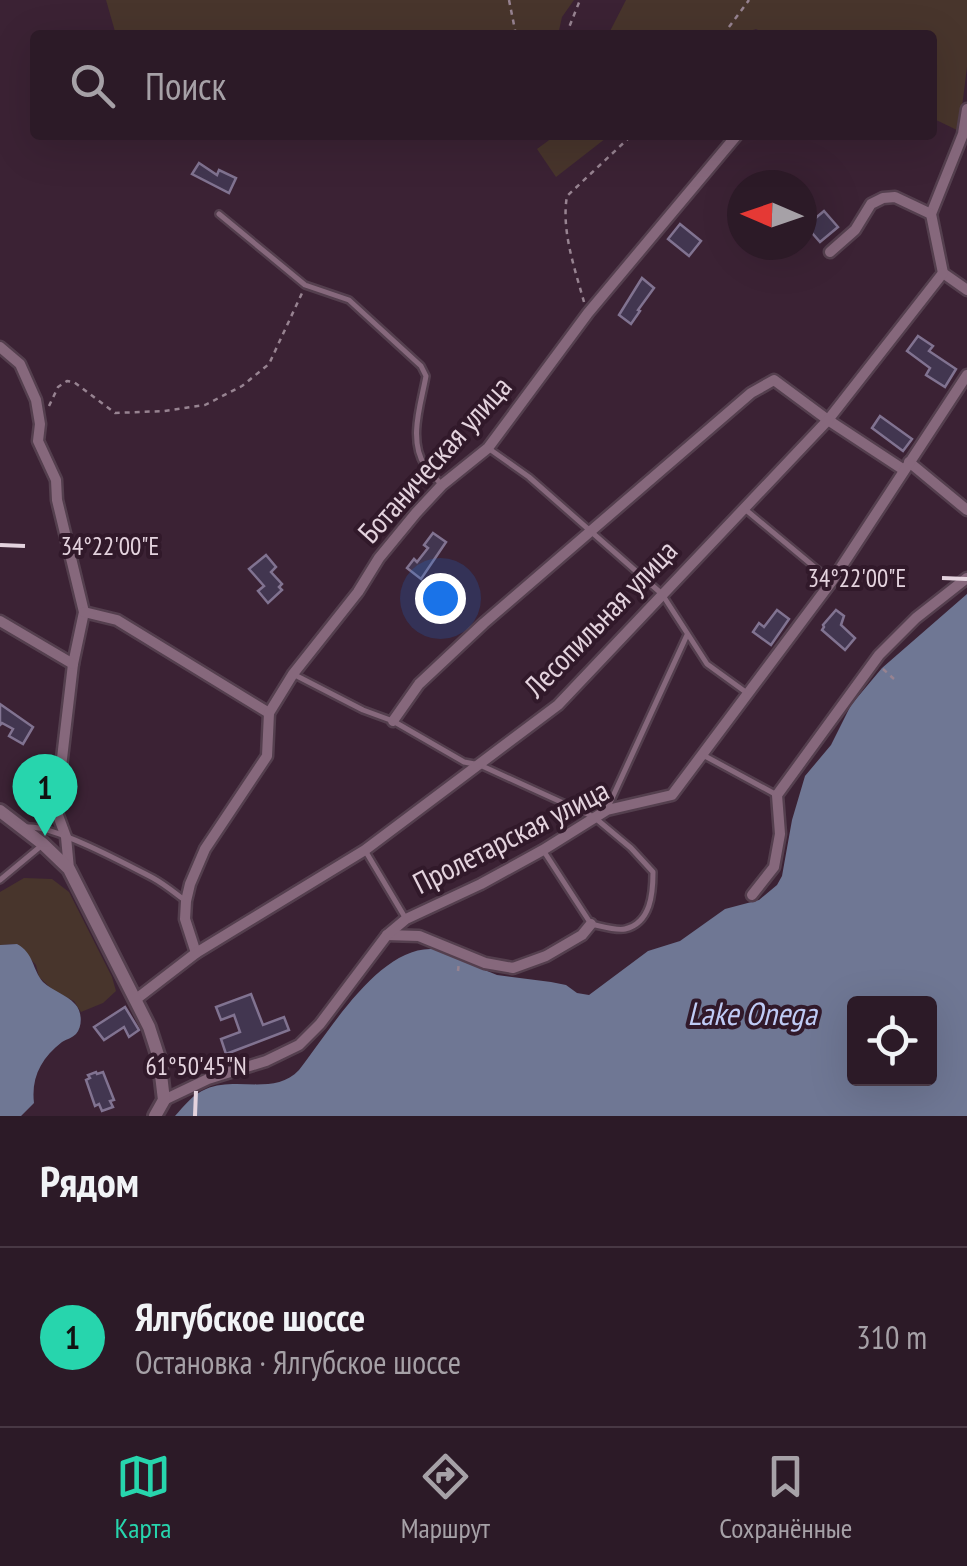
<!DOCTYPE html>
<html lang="ru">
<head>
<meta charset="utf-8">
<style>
	:root { --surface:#2c1a27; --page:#34232f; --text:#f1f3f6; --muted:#a6a1a7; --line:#483844; --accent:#27d5ad }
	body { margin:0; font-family:"PT Sans Narrow",sans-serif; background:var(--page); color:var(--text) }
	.controls { position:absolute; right:30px; bottom:30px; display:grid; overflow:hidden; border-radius:10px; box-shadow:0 10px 40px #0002 }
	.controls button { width:90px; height:90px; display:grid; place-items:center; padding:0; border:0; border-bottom:2px solid var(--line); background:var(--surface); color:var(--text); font:50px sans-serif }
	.compass { position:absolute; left:727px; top:170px; width:90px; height:90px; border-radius:50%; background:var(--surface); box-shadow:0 10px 40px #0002; rotate:272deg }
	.you { position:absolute; left:440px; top:598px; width:35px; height:35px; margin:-25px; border:8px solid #fff; border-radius:50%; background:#1a73e8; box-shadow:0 0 0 15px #1a73e833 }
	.badge { display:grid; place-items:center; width:65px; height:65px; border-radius:50%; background:var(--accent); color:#111; font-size:32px; font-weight:700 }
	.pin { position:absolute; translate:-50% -82px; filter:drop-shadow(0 2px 5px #0008) }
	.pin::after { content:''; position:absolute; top:52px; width:35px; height:30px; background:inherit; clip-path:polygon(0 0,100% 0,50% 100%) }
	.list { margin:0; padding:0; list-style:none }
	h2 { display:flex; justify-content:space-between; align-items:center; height:130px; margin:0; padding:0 40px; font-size:42px }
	h2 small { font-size:32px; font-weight:400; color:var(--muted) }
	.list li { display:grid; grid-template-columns:65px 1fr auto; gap:30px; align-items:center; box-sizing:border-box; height:180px; padding:0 40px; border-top:2px solid var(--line) }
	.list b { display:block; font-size:38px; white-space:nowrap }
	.list p { margin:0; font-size:32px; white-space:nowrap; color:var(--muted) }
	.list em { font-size:32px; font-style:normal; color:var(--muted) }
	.icon { flex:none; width:55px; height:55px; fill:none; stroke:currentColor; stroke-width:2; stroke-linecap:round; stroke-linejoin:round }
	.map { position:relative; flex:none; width:967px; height:1116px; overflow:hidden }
	.search { position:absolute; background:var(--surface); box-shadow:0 10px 40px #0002; left:30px; right:30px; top:30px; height:110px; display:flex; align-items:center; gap:25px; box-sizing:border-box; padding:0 35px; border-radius:10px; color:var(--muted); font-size:38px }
	.sheet { height:310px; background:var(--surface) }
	nav { display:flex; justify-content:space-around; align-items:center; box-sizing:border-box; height:140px; border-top:2px solid var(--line); background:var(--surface); font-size:28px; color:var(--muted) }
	nav a { display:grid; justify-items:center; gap:5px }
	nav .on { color:var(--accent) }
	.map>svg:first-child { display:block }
	.green { fill:#48352c }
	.water { fill:#6f7794; fill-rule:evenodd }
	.building { fill:#423650; stroke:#817391; stroke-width:2.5 }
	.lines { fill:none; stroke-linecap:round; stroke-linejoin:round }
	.service-casing { stroke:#543f4e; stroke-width:10 }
	.minor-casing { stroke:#543f4e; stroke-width:15 }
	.tertiary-casing { stroke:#543f4e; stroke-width:18 }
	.path { stroke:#978391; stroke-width:2.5; stroke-dasharray:5 5; stroke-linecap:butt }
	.service { stroke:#86687c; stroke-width:5 }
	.minor { stroke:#86687c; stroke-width:10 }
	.tertiary { stroke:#86687c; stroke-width:12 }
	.ticks { fill:none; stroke:#e4d3de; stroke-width:4 }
	.labels { text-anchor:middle; stroke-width:8; stroke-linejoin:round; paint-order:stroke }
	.street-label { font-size:30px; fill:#e4d3de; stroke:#31192a }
	.water-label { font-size:32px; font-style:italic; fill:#bfcbf5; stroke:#31192a }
	.ticks-label { font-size:25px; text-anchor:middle; fill:#e4d3de; stroke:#31192a; stroke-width:8; stroke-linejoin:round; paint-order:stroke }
</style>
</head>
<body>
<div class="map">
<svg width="967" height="1116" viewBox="0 0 967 1116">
	<rect width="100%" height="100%" fill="#3b2234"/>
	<g class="green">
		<path d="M106,0h468l-12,17 -4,18h-442z"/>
		<path d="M626,0h341v67l-8,64 -27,-13v-83h-164l-12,-6 -18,6h-130z"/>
		<path d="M556,135h54l-54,42 -19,-28z"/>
		<path d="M24,878l28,1 17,13 43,85 4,14 -13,12 -22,9 -7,-11 -19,-9 -16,-15 -3,-12 -19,-21 -17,1v-53z"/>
	</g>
	<g class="water">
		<path d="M967,594v522h-792c9,-10 18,-22 31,-27 30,-13 69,7 93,-19 30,-38 80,-124 134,-121l64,26 54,7 15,3 11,8 12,2 59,-44 32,-10 45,-32 34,-9 18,-15 5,-9 10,-56 13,-44 26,-31 20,-40 31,-37zM854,1004h76v74h-76z"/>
		<path d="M17,944c17,9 15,25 26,38 10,9 24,13 32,22 7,7 8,22 1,30 -4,4 -9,5 -14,8 -21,16 -31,36 -28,61l-13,13h-21v-171z"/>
	</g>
	<g class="building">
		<path d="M199,163l18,12 2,-5 17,8 -7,15 -37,-19z"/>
		<path d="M824,211l14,16 -18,15 -14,-16z"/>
		<path d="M680,224l21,17 -12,15 -21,-17z"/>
		<path d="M642,278l12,10 -16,22 2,1 -9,13 -12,-9z"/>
		<path d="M918,336l15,10 -4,5 27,18 -11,18 -19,-12 4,-7 -23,-17z"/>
		<path d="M880,416l32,23 -9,12 -31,-23z"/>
		<path d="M433,533l13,9 -25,37 -14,-11 7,-9 3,3 11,-14 -4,-3z"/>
		<path d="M266,555l10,12 -5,5 11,12 -3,3 3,3 -14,13 -10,-12 6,-5 -15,-17z"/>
		<path d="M777,610l12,9 -18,26 -18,-13 6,-9 5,4z"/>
		<path d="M836,610l8,6 -3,9 14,13 -10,12 -23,-20 2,-3 -1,-2z"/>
		<path d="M0,704l33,23 -10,17 -14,-8 4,-7 -11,-6 -2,2z"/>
		<path d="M251,994l12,31 21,-8 5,13 -63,24 -5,-15 19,-7 -6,-17 -13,5 -5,-13z"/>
		<path d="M125,1007l14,23 -10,7 -5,-10 -20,13 -10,-13z"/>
		<path d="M96,1072l1,2 6,-2 11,28 -4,1 3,6 -11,4 -3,-7 -4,2 -9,-26 4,-2 -2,-3z"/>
	</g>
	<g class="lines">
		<defs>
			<g id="service">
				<path d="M219,214l86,71 44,15 72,66 5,10c-5,28 -18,64 -1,90 4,7 12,13 17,19"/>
				<path d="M488,448l41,29 133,117 45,70 40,29"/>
				<path d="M746,510l84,70"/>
				<path d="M293,674l70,36 30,11 71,41 16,3 114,52 37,31 22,24c0,21 -2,51 -28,57 -9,2 -24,-3 -34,-5l-48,-74"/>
				<path d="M703,755l72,39"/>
				<path d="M608,807l79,-172"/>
				<path d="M27,827c27,-2 99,37 126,51 11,6 22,15 33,23"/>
				<path d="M366,852l40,67"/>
				<path d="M0,880l41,-34"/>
			</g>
			<g id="minor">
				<path d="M967,109l-4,25 -32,80 12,59 24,17"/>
				<path d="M830,252l25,-22 16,-26 12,-6 12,-1 36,17"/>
				<path d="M0,347l20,17 16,36 4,24 -2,17 18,39 1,20 27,112 -11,52 -17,146 10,27 3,32"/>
				<path d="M909,462l58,48"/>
				<path d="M84,612l33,8 152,93"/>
				<path d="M0,621l73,43"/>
				<path d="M393,721l26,-37 65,-61 267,-230 23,-13 54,40 76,50"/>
				<path d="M752,895l22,-28 6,-33 -3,-39 102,-140 37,-37 51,-40"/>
				<path d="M387,935l32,1 66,27 28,5 33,-12 36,-21 9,-11"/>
				<path d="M196,953l-11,-34 1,-18 4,-17 15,-35 62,-93 2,-43 24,-39 65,-82 21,-34 37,-45 26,-28 46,-37 100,-135 149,-178"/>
				<path d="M135,1000l61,-47 169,-103 193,-145 270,-285 115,-147"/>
				<path d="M164,1100l44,-21 58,-18 33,-16 21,-21 67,-89 19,-16 75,-35 62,-34 64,-40 65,-15 160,-214 135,-206"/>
			</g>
			<path id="tertiary" d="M0,811l43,33 26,25 80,158 10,31 5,42 -9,16"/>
		</defs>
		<use href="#service" class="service-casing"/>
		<use href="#minor" class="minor-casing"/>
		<use href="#tertiary" class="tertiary-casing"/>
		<g class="path">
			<path d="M509,0l7,35"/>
			<path d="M566,35l14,-35"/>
			<path d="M723,35l26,-35"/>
			<path d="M584,302c-9,-33 -23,-71 -17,-106l65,-61"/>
			<path d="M49,406l9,-19 9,-6 7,1 41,31 49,-2 41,-6 37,-19 27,-22 34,-73"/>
			<path d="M883,669l11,10"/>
			<path d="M458,971l1,-9"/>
		</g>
		<use href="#service" class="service"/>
		<use href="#minor" class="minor"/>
		<use href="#tertiary" class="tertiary"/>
	</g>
	<path class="ticks" d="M0,545l25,1M942,578l25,1M195,1116l1,-25"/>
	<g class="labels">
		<g class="street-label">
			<text transform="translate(435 460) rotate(-48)" y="10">Ботаническая улица</text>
			<text transform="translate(601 619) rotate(-46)" y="10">Лесопильная улица</text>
			<text transform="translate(511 837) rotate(-27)" y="10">Пролетарская улица</text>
		</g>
		<g class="water-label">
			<text x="752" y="1025">Lake Onega</text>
		</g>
	</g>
	<g class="ticks-label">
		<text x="110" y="555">34°22'00"E</text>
		<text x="857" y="587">34°22'00"E</text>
		<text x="196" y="1075">61°50'45"N</text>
	</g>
</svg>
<div class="controls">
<button><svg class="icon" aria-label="locate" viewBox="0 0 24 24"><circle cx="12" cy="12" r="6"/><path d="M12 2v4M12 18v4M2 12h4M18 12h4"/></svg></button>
</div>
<svg class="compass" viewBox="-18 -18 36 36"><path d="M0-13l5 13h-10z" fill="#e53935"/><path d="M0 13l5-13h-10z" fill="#a6a1a7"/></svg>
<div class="you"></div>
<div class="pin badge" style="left:45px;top:836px">1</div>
<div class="search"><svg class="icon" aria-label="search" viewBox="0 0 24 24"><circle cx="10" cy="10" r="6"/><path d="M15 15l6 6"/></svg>Поиск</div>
</div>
<section class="sheet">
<h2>Рядом<small></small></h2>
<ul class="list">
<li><span class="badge">1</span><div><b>Ялгубское шоссе</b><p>Остановка · Ялгубское шоссе</p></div><em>310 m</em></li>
</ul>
</section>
<nav>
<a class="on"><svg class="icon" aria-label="map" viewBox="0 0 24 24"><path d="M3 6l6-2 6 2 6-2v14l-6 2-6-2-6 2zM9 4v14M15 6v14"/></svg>Карта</a>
<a><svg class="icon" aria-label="directions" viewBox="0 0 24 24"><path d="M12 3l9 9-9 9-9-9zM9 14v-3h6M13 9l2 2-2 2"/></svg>Маршрут</a>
<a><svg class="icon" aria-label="saved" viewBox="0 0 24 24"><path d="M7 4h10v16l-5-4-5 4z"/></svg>Сохранённые</a>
</nav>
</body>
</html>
